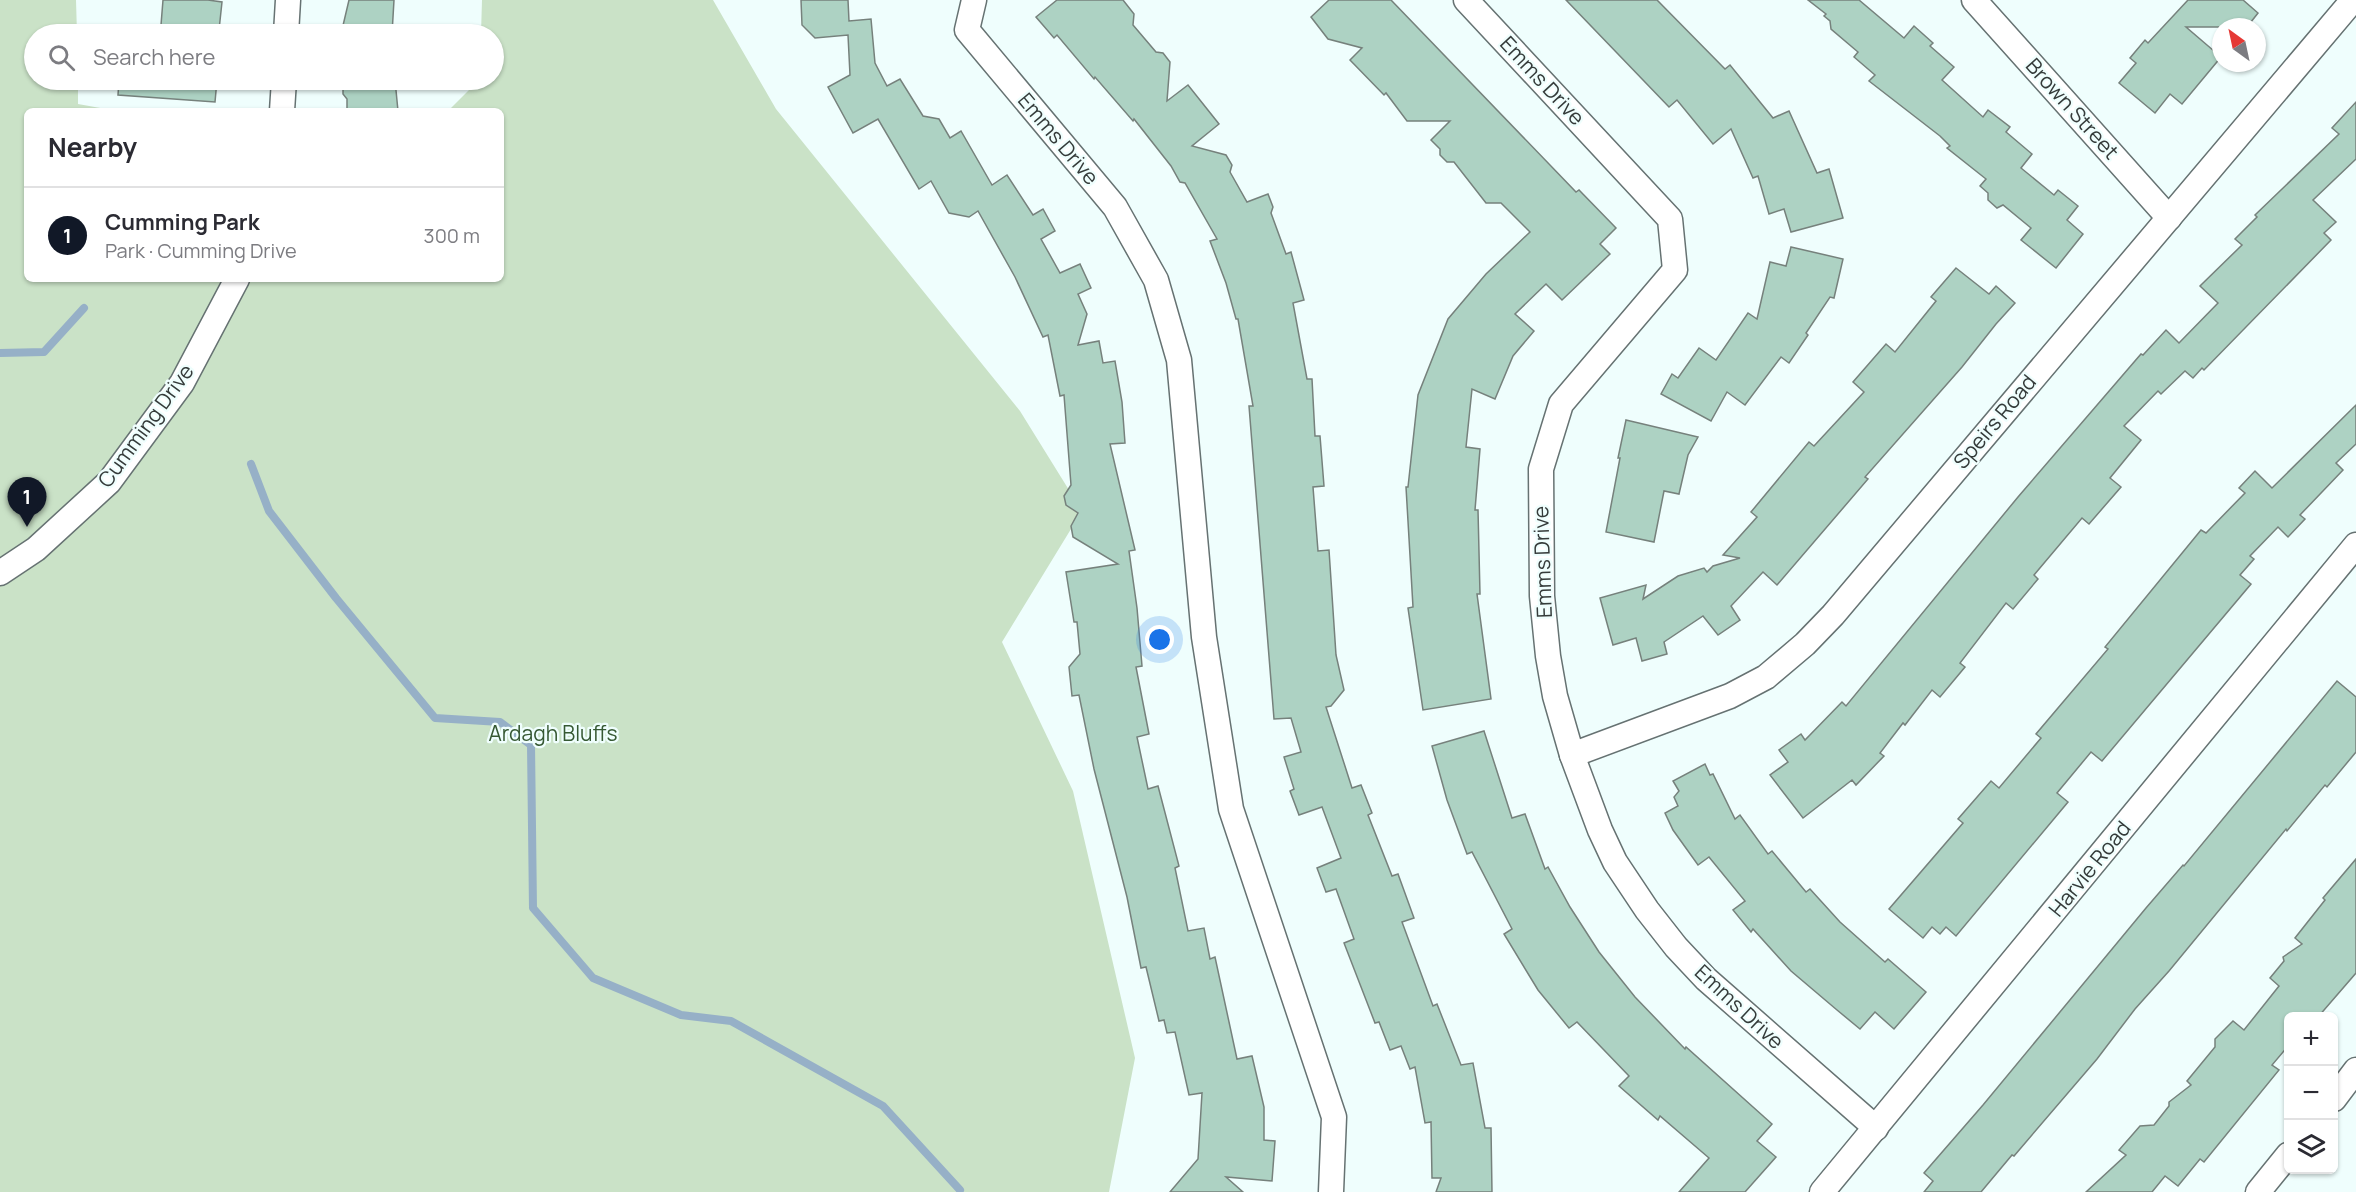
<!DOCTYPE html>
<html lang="en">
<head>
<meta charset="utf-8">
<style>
	:root { --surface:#fff; --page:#f7f7f7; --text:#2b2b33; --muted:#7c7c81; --line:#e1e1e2; --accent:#111827 }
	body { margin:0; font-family:Manrope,sans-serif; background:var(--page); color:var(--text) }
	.controls { position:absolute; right:18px; bottom:18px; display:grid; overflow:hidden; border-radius:9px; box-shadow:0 2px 4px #0004 }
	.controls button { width:54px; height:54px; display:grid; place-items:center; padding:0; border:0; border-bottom:2px solid var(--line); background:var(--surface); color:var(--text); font:30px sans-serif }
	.compass { position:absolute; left:2212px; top:18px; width:54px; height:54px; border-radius:50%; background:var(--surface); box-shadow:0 2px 4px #0004; rotate:327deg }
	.you { position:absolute; left:1160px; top:640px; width:21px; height:21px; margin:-15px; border:4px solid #fff; border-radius:50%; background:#1a73e8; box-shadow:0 0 0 9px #1a73e833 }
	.badge { display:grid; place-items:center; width:39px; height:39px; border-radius:50%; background:var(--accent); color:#fff; font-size:20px; font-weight:700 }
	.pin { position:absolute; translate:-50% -50px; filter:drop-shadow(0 2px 3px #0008) }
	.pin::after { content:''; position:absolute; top:32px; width:21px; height:18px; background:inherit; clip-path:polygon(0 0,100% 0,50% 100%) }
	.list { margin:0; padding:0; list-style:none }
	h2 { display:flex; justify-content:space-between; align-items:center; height:78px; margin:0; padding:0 24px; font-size:26px }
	h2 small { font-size:20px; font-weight:400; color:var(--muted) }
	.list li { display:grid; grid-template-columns:39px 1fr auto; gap:18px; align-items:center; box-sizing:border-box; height:96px; padding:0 24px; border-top:2px solid var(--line) }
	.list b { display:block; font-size:22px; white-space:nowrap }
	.list p { margin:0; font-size:20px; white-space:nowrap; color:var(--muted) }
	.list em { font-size:20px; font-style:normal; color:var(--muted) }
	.icon { flex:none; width:33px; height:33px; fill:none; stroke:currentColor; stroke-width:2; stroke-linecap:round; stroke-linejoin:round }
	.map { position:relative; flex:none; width:2356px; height:1192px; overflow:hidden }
	.search { position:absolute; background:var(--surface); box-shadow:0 2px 4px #0004; left:24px; top:24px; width:480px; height:66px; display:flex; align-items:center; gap:15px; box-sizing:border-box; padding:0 21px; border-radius:33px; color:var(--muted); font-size:22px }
	.panel { position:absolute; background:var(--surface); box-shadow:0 2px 4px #0004; left:24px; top:108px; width:480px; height:174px; border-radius:9px }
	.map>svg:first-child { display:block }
	.green { fill:#cae2c7 }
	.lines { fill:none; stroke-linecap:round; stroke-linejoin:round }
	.stream { stroke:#96b0c7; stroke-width:8 }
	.building { fill:#add2c3; stroke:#76817c; stroke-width:1.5 }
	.minor-casing { stroke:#667272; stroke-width:27 }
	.minor { stroke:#fff; stroke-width:24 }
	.labels { text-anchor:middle; stroke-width:4.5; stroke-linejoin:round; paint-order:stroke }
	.street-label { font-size:21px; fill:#353b3a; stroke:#effefd }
	.park-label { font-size:21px; fill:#365933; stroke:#effefd }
</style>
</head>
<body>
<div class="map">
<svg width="2356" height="1192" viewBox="0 0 2356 1192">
	<rect width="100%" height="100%" fill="#effefd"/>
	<path class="green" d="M0,0h76l1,34h-43v46h44v24l39,7h-90v168h474v-168h-53l31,-31h15v-46h-13l1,-34h231l63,109 244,302 62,100 -80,131 71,149 62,267 -26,134h-1109z"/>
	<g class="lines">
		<g class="stream">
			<path d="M0,353l44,-1 40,-44"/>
			<path d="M251,464l18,47 67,87 99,120 65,4 31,23 2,163 60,70 88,37 50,6 152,85 77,84"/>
		</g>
	</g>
	<g class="building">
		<path d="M163,0h45l14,2 -3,28 -58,-5z"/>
		<path d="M349,0h45l-2,34h-51z"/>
		<path d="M801,0h47l1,21 22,-2 4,44 12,23 13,-7 23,37 16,3 11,19 11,-7 31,54 15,-10 26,40 10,-6 12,22 -14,8 19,34 20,-9 11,24 -13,6 9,20 -9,31 21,-4 4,22 12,-2 7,41 3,41 -15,1 25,106 -6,1 8,57 5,58 -6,1 13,67 -12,3 11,52 10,-3 21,80 -4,2 13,63 16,-3 6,31 5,-2 22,102 15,-3 12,51v33l11,1 -3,40 -46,-4 17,15h-73l28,-33 4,-66 -13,2 -14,-63 -8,1 -3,-13 -5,1 -13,-54 -5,1 -14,-71 -33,-128 -15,-74 -7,1 -3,-29 11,-13 -3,-32h-3l-8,-50 52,-8 -45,-27 -2,-11 7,-13 -12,-8 -2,-9 7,-11 -7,-90 -4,1 -12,-61 -5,2 -28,-60 -37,-66 -9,6 -20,-4 -18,-32 -12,8 -41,-70 -25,14 -25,-46 22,-12 -2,-40 -33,3 -13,-13z"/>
		<path d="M1057,0h66l11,14 -1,11 23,27 7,1 7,9 -3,39 21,-16 31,39 -27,22 34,9 6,10 -2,7 17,30 21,-8 5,13 -2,6 15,41 5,-2 13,48 -11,3 14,76h5l3,57h5l4,50 -11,1 5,64 11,-1 7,105 8,35 -13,16 -5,1 26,81 9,-3 11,28 -4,2 24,61 6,-2 16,44 -12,4 31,84 4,-2 24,61 12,-2 12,65h6l1,64h-56l5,-14h-9l-1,-56 -6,1 -10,-56 -5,2 -9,-23 -11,4 -11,-28 -4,1 -31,-80 10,-4 -18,-50 -10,3 -9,-24 24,-10 -19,-51 -23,8 -9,-24 4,-2 -10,-32 17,-5 -10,-34 -17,1 -25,-313h4l-15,-87h-2l-10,-36 -16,-42 7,-2 -32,-56 -5,-1 -9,-16 -37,-47 -1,2 -38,-44 -1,2 -37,-44 -3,3 -18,-21z"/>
		<path d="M1329,0h62l185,192 3,-2 37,38 -16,16 10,10 -48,46 -16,-16 -31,30 19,17 -21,25 -18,43 -23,-10 -6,58 14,2 -5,61h3l2,84h-3l14,105 -68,11 -15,-102 5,-1 -7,-120h2l10,-92 30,-76 38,-45 44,-42 -29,-29h-15l-32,-41h-7l-7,-7v-6l-9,-9 19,-19h-43l-21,-28 -2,2 -34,-35 12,-12 -34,-9 -17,-22z"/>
		<path d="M1566,0h91l68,69 5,-4 43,53 16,-7 28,62 12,-4 14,49 -52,14 -7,-23 -15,5 -11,-38 -5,2 -22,-49 -18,15 -36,-44 -8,7z"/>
		<path d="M1808,0h51l45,38 10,-12 19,17 -3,3 24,21 -12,13 41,37 5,-7 22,17 -4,5 26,22 -11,14 33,27 4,-5 20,16 -11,14 16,14 -27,34 -35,-28 10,-12 -28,-23 -6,3 -9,-8v-7l-8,-7 6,-7 -39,-31 3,-2 -10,-10 -71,-55 6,-6 -21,-18 4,-5 -27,-23 -1,-8 -6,-5 2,-2z"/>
		<path d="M2188,0h55l15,13 -11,14h-61l35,30 -39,47 -12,-10 -15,19 -36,-30 17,-20 -6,-5 15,-18 3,3z"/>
		<path d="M119,80h98l-2,22 -97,-7z"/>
		<path d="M343,80h52l3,31h-51v-12l-4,-5z"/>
		<path d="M2356,102v57l-43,41 23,22 -12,11 7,7 -127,130 -2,-2 -9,10 -8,-7 -24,23 -3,-3 -34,35 17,14 -31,38 11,9 -32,37 -7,-6 -48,57 4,4 -25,30 -7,-6 -46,60 5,4 -25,30 -8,-7 -27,35 -2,-2 -23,30 4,3 -28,29 -4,-5 -49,38 -33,-43 18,-13 -9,-12 22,-16 4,6 37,-38 4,4 172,-209 123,-143 2,1 23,-25 13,13 39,-40 -18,-17 42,-41 -7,-6 22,-22 -2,-2 84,-81 -7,-6z"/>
		<path d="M1791,247l52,12 -9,39 -4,-1 -24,36 2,2 -19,28 -8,-6 -36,48 -18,-13 -16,29 -50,-27 11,-20 6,4 21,-30 17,12 32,-47 9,6 13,-57 16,4z"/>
		<path d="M1956,268l33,26 7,-8 19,17 -19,21 -34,43 -97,110 3,2 -91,106 -14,-13 -32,34 9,14 -22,15 -15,-19 -39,26 3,12 -25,7 -6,-23 -23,7 -13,-47 46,-13 -3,14 35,-23 26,-8 3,4 6,-6 27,-8 -17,-3 34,-38 -6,-5 58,-70 5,4 50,-54 -11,-10 33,-38 9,8 41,-51 -5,-4z"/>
		<path d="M2356,405v39l-20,19 7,7 -43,45 5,4 -17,18 -10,-10 -28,29 4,3 -14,16 11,9 -149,177 -11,-9 -34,41 11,9 -112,134 -10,-9 -6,7 -8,-7 -9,11 -34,-29 74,-86 -5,-4 33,-38 8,7 42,-50 -5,-4 72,-85 -3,-2 96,-117 5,3 39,-40 -6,-5 16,-17 17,17z"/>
		<path d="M1626,420l72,17 -10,18 -9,39 -15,-3 -10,51 -48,-10 14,-74h-2z"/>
		<path d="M2337,681l19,16v55l-29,35 -2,-2 -38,46 -1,-2 -117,142 -34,38 -38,50 -83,97 -2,-1 -31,37h-57l9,-11 -9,-8 59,-68 163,-197 37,-43 1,1z"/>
		<path d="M1484,731l28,87 13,-4 20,55 3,-2 22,40 29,45 36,45 50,52 1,-2 86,77 -15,17 19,16 -31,35h-66l30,-34 -49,-42 -2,4 -39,-34 10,-10 -52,-54 -8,6 -31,-38 -34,-56 8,-5 -40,-77 -5,2 -20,-54 -15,-54z"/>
		<path d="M1705,764l5,11 3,-1 22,45 5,-4 28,39 4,-3 34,41 4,-3 30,33 45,40 3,-3 38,33 -32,37 -19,-17 -15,17 -23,-19 -46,-39 -38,-42 -2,3 -18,-22 12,-9 -36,-44 -11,8 -25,-35 -8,-17 13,-7 -4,-9 5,-6 -6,-10z"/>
		<path d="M2356,859v114l-38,44h-29v28l-17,20 7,5 -75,92 -4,-3 -22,27 -13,-10 -13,16h-66l40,-37 -7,-5 21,-24 14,-1 15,-19v-4l22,-17 -4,-4 28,-34v-8l18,-18 11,9 35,-44 -9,-8 14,-17 -1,-4 19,-13 -7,-6 30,-38 -2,-2z"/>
	</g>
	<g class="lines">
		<defs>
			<g id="minor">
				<path d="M974,0l-7,30 148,177 41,73 23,80 25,277 27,172 103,308 -3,75"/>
				<path d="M1466,0l204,219 5,51 -114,134 -20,65 1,127 6,60 7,40 17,59 28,75 15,32 32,48 29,37 30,32 170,149"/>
				<path d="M1974,0l195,218"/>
				<path d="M286,34l2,-34"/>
				<path d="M282,111l2,-31"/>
				<path d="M0,573l36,-24 73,-67 73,-99 55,-104"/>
				<path d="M1572,755l158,-59 36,-19 39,-33 28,-29 520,-615"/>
				<path d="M2334,1099l22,-29"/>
				<path d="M1822,1192l534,-647"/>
				<path d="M2258,1192l30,-37"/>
			</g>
		</defs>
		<use href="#minor" class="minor-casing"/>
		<use href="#minor" class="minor"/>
	</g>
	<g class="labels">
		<g class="street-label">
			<text transform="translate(1542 81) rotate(47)" y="7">Emms Drive</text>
			<text transform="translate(2072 109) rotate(48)" y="7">Brown Street</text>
			<text transform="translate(1058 139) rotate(50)" y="7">Emms Drive</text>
			<text transform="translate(1995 422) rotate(-50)" y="7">Speirs Road</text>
			<text transform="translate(146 426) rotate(-54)" y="7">Cumming Drive</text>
			<text transform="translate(1543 562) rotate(-92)" y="7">Emms Drive</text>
			<text transform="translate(2090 869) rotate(-51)" y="7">Harvie Road</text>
			<text transform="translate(1739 1007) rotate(43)" y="7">Emms Drive</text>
		</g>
		<g class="park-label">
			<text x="553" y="741">Ardagh Bluffs</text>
		</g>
	</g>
</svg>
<div class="controls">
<button>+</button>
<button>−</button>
<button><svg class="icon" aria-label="layers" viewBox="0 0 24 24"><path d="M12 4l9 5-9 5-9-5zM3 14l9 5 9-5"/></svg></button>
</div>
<svg class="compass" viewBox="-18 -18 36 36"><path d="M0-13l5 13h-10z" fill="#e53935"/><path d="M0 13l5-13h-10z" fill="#7c7c81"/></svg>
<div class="you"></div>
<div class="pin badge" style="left:27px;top:527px">1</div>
<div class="search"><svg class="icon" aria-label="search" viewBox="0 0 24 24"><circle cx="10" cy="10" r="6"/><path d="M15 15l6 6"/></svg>Search here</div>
<section class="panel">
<h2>Nearby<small></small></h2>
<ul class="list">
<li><span class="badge">1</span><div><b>Cumming Park</b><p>Park · Cumming Drive</p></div><em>300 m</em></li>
</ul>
</section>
</div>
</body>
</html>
